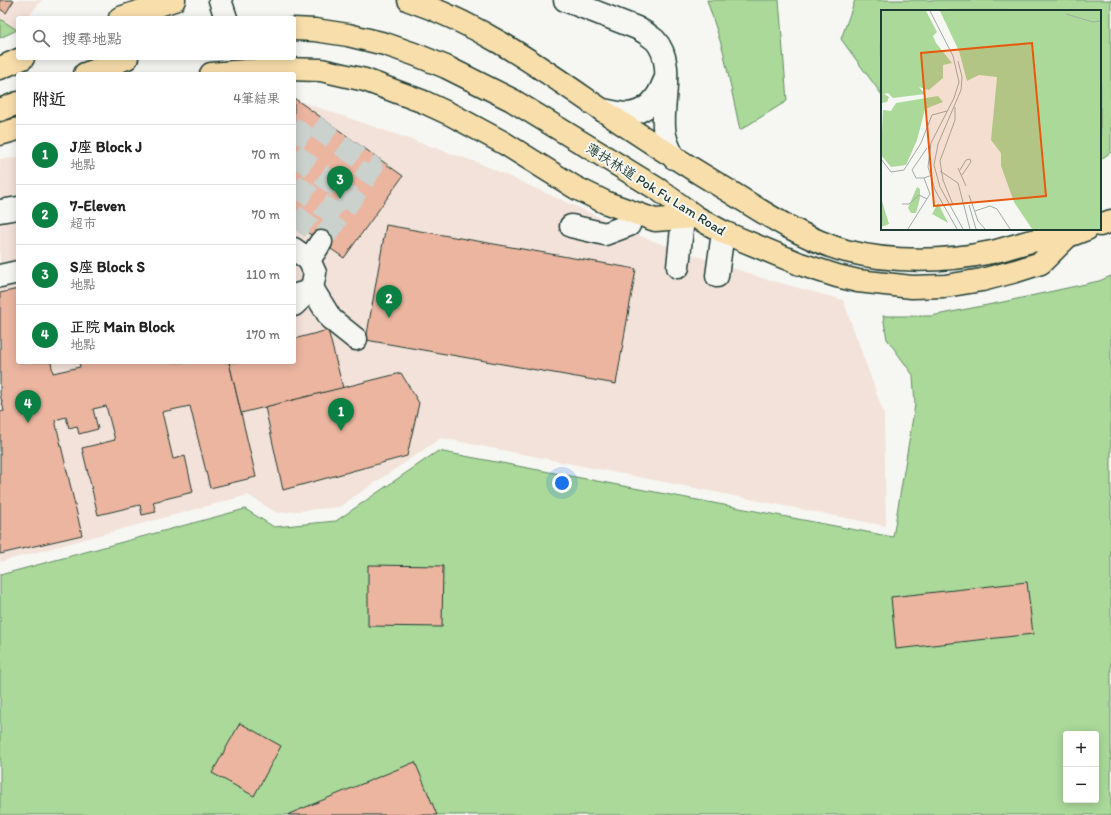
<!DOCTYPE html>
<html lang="zh-TW">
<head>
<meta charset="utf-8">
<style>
	:root { --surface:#fff; --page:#f2f2f2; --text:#222; --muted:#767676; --line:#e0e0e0; --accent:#0b8043 }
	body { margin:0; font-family:Itim,"LXGW WenKai TC",sans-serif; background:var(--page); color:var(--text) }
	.controls { position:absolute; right:12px; bottom:12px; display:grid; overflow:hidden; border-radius:4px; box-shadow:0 2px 10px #0003 }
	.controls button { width:36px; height:36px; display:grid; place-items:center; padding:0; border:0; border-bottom:1px solid var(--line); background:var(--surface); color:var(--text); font:20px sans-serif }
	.you { position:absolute; left:562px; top:483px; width:14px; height:14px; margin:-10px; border:3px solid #fff; border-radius:50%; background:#1a73e8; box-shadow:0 0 0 6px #1a73e833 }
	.badge { display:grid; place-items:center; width:26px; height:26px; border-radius:50%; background:var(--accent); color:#fff; font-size:13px; font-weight:700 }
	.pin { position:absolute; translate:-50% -33px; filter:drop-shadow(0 1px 2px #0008) }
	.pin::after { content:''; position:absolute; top:21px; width:14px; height:12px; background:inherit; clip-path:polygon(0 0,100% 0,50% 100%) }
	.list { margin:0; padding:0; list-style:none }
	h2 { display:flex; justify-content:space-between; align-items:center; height:52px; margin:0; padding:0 16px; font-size:17px }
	h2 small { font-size:13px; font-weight:400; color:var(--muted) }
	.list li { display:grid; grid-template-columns:26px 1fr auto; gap:12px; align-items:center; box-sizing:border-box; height:60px; padding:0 16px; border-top:1px solid var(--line) }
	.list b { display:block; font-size:15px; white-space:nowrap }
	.list p { margin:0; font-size:13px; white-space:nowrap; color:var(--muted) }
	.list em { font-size:13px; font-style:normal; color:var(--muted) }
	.icon { flex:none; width:22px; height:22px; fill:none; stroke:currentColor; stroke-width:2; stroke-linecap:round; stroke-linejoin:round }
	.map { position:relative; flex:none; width:1111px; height:815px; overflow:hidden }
	.search { position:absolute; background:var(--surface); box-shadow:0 2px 10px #0003; left:16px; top:16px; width:280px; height:44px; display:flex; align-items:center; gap:10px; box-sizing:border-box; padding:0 14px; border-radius:4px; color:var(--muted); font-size:15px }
	.panel { position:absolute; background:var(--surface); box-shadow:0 2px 10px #0003; left:16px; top:72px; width:280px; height:292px; border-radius:4px }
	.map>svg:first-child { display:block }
	.built { fill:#f3e2d9 }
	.green { fill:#aad999; stroke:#648b66; fill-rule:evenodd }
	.building { fill:#ebb5a0; stroke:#1f3d34 }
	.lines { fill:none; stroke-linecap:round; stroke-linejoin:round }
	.minor-tunnel { stroke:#cbd1cc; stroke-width:22; stroke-dasharray:22 11; stroke-linecap:butt }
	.minor-casing { stroke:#1f3d34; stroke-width:25 }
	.major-casing { stroke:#1f3d34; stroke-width:25 }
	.minor { stroke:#f6f6f2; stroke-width:22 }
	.major { stroke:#f8deab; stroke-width:22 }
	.labels { text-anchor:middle; stroke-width:4; stroke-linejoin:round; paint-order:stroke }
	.street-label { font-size:14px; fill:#1f3d34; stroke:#f6f6f2 }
	.inset-road { fill:none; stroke:#a0aca6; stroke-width:1 }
	.view { fill:#e8590c; fill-opacity:0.15; stroke:#e8590c; stroke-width:2 }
	.inset-edge { fill:none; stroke:#1f3d34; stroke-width:2 }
</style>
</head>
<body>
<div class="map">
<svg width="1111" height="815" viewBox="0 0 1111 815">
	<rect width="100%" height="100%" fill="#f6f6f2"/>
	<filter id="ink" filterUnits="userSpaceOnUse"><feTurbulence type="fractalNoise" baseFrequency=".025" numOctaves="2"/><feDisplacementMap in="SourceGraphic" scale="8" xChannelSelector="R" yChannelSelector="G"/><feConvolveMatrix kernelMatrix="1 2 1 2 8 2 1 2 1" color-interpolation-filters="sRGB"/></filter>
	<g filter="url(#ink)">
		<g class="built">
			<path d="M0,0h42l-15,18h-9l-1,12 -17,-11z"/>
			<path d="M299,101l180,62 171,77 112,38 81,22 41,114 2,112 -445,-88 -102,69 -62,6 -29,-18 -248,67v-403l18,-1v204h276v-259z"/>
		</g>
		<g class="green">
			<path d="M707,0h72l8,101 -47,29 -17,-80z"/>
			<path d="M855,0h256v152l-11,8v-149h-218v84l-41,-56z"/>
			<path d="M0,19l17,11 -17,8z"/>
			<path d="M1111,276v539h-1111v-240l245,-66 29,18 62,-6 102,-70 455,86 22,-132 -2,-30 -26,-36 -4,-23h48l72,-14 96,-21zM1066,734h30v66h-30z"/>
		</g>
		<g class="building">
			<path d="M0,0h14l-8,13 -6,-4z"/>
			<path d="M294,98l109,78 -59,82 -50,-35z"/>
			<path d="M386,225l250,44 -20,115 -250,-44z"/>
			<path d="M18,289v73h33l2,11 27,-6 -1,-5h150l27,115 -46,11 -20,-82 -28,6 11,47 12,-3 8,36 -40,10 3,10 -14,3 -2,-10 -42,10 -16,-67 33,-8 -9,-34 -13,3 5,20 -19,5 -2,-8 -8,2 -3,-11 -11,3 27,115 -82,19v-142l4,-1 -4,-17v-101z"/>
			<path d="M328,330l15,58 -102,25 -12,-51h65v-23z"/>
			<path d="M401,373l18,30 -12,53 -124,34 -18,-83z"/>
			<path d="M368,565l75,1 -1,61 -74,-1z"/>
			<path d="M1027,582l6,52 -137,15 -5,-52z"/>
			<path d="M240,723l41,23 -27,50 -42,-23z"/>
			<path d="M415,762l22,53h-149l1,-1z"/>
		</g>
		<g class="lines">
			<g class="minor-tunnel">
				<path d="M294,142l14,-21 64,46 -20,31 -14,19 -17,25"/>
				<path d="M294,154l58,44"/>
				<path d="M294,184l44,33"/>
				<path d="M294,215l30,23"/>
			</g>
			<defs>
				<g id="minor">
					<path d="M220,0l6,18"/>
					<path d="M565,0l72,28c6,3 12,7 18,12 20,21 7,60 9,86 0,12 5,22 10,32"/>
					<path d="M602,110c8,1 17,4 25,4 19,-1 31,-16 37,-32"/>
					<path d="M0,211l18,-3"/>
					<path d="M571,226l34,8 24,-9 4,-12"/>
					<path d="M294,249l15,11 6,13 -3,15 -8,5 -5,1"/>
					<path d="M309,260l12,-18"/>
					<path d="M678,267l5,-49"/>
					<path d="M0,276l18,-4"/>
					<path d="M717,276l6,-44"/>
					<path d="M294,305l18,-17 19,31 25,20"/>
				</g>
				<g id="major">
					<path d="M409,0c65,22 121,60 177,99 48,33 96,64 146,94 35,22 74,47 114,58 47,12 99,11 146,1 13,-3 27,-8 40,-11 11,-2 23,-3 34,-5 7,-1 14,-5 21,-7"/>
					<path d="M120,18l54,-18"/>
					<path d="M294,29l21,1 33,5 37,9 29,10 32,13 66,33 147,90 37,27 27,15 77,32 37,12 21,5 54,6 33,-1 37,-6 34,-9 25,-8 27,-27"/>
					<path d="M0,68l23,-10"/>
					<path d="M85,74l42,-16"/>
					<path d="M211,74l34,-3 39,-2 37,1 44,10 59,22 28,13 52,28 72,45 31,15 48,17 41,-3"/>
					<path d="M0,110l18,-7"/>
					<path d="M0,134l18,-5"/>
					<path d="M1100,225l11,-4"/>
				</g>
			</defs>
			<use href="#minor" class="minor-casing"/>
			<use href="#major" class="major-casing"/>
			<use href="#minor" class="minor"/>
			<use href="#major" class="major"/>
		</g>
	</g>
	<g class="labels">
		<g class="street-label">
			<text transform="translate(656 189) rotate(32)" y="5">薄扶林道 Pok Fu Lam Road</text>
		</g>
	</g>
	<g transform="translate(881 10)">
		<rect width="220" height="220" fill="#f6f6f2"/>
		<path d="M0,1h45l11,21 -4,4 3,7 16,20 -9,2v13l-14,12 -10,-3 6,7 -32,4 -5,-5 -4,1 5,3 -2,5 -6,1zM59,1h161v218h-69l-18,-27 -13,-36v-13l-10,-13 6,-63 -18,-2 -12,6 -8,-30zM57,86l5,6 -18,7 -8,31 -11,25 -15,2 -10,-12 2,-45 8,1 5,-8zM36,177l3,2v9l-4,15h-5l-3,-5zM0,188l8,26 -8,3zM57,193l10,20 -16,-9z" fill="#aad999"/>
		<path class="inset-road" d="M49,1l23,45 6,26 -5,16 -23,45 -3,24 7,23 22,39M185,4l27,8 8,-1M77,51l4,16 -1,13 -23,54 -4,21 6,22 23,42M0,149l10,13 13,-2 17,-27 11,-28 15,-4M77,158l8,18M79,160l6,-10 4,-1 1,3 -9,13M59,161l18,12 12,46M43,168h-8l-4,-8 15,-22M88,185l9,26 7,8M21,194h7l10,-9 8,4M72,195l-10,-25 -3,-19 15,-41v-13M88,195l7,24M94,201l15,-5 7,3 13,20M27,219l22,-35 -6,-16 8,-3"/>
		<path class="view" d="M151,33l14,153 -112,10 -13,-153z"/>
		<rect width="220" height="220" class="inset-edge"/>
	</g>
</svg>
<div class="controls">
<button>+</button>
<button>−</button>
</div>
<div class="you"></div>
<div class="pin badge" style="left:341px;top:431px">1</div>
<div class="pin badge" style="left:389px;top:318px">2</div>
<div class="pin badge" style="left:340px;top:199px">3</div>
<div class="pin badge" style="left:28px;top:423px">4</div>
<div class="search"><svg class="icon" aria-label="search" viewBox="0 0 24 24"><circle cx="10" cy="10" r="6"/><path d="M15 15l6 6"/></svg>搜尋地點</div>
<section class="panel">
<h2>附近<small>4筆結果</small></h2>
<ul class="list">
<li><span class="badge">1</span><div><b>J座 Block J</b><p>地點</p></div><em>70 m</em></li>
<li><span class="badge">2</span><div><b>7-Eleven</b><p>超市</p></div><em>70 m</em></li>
<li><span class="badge">3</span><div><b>S座 Block S</b><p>地點</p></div><em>110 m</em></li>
<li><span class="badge">4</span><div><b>正院 Main Block</b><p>地點</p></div><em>170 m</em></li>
</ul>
</section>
</div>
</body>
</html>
